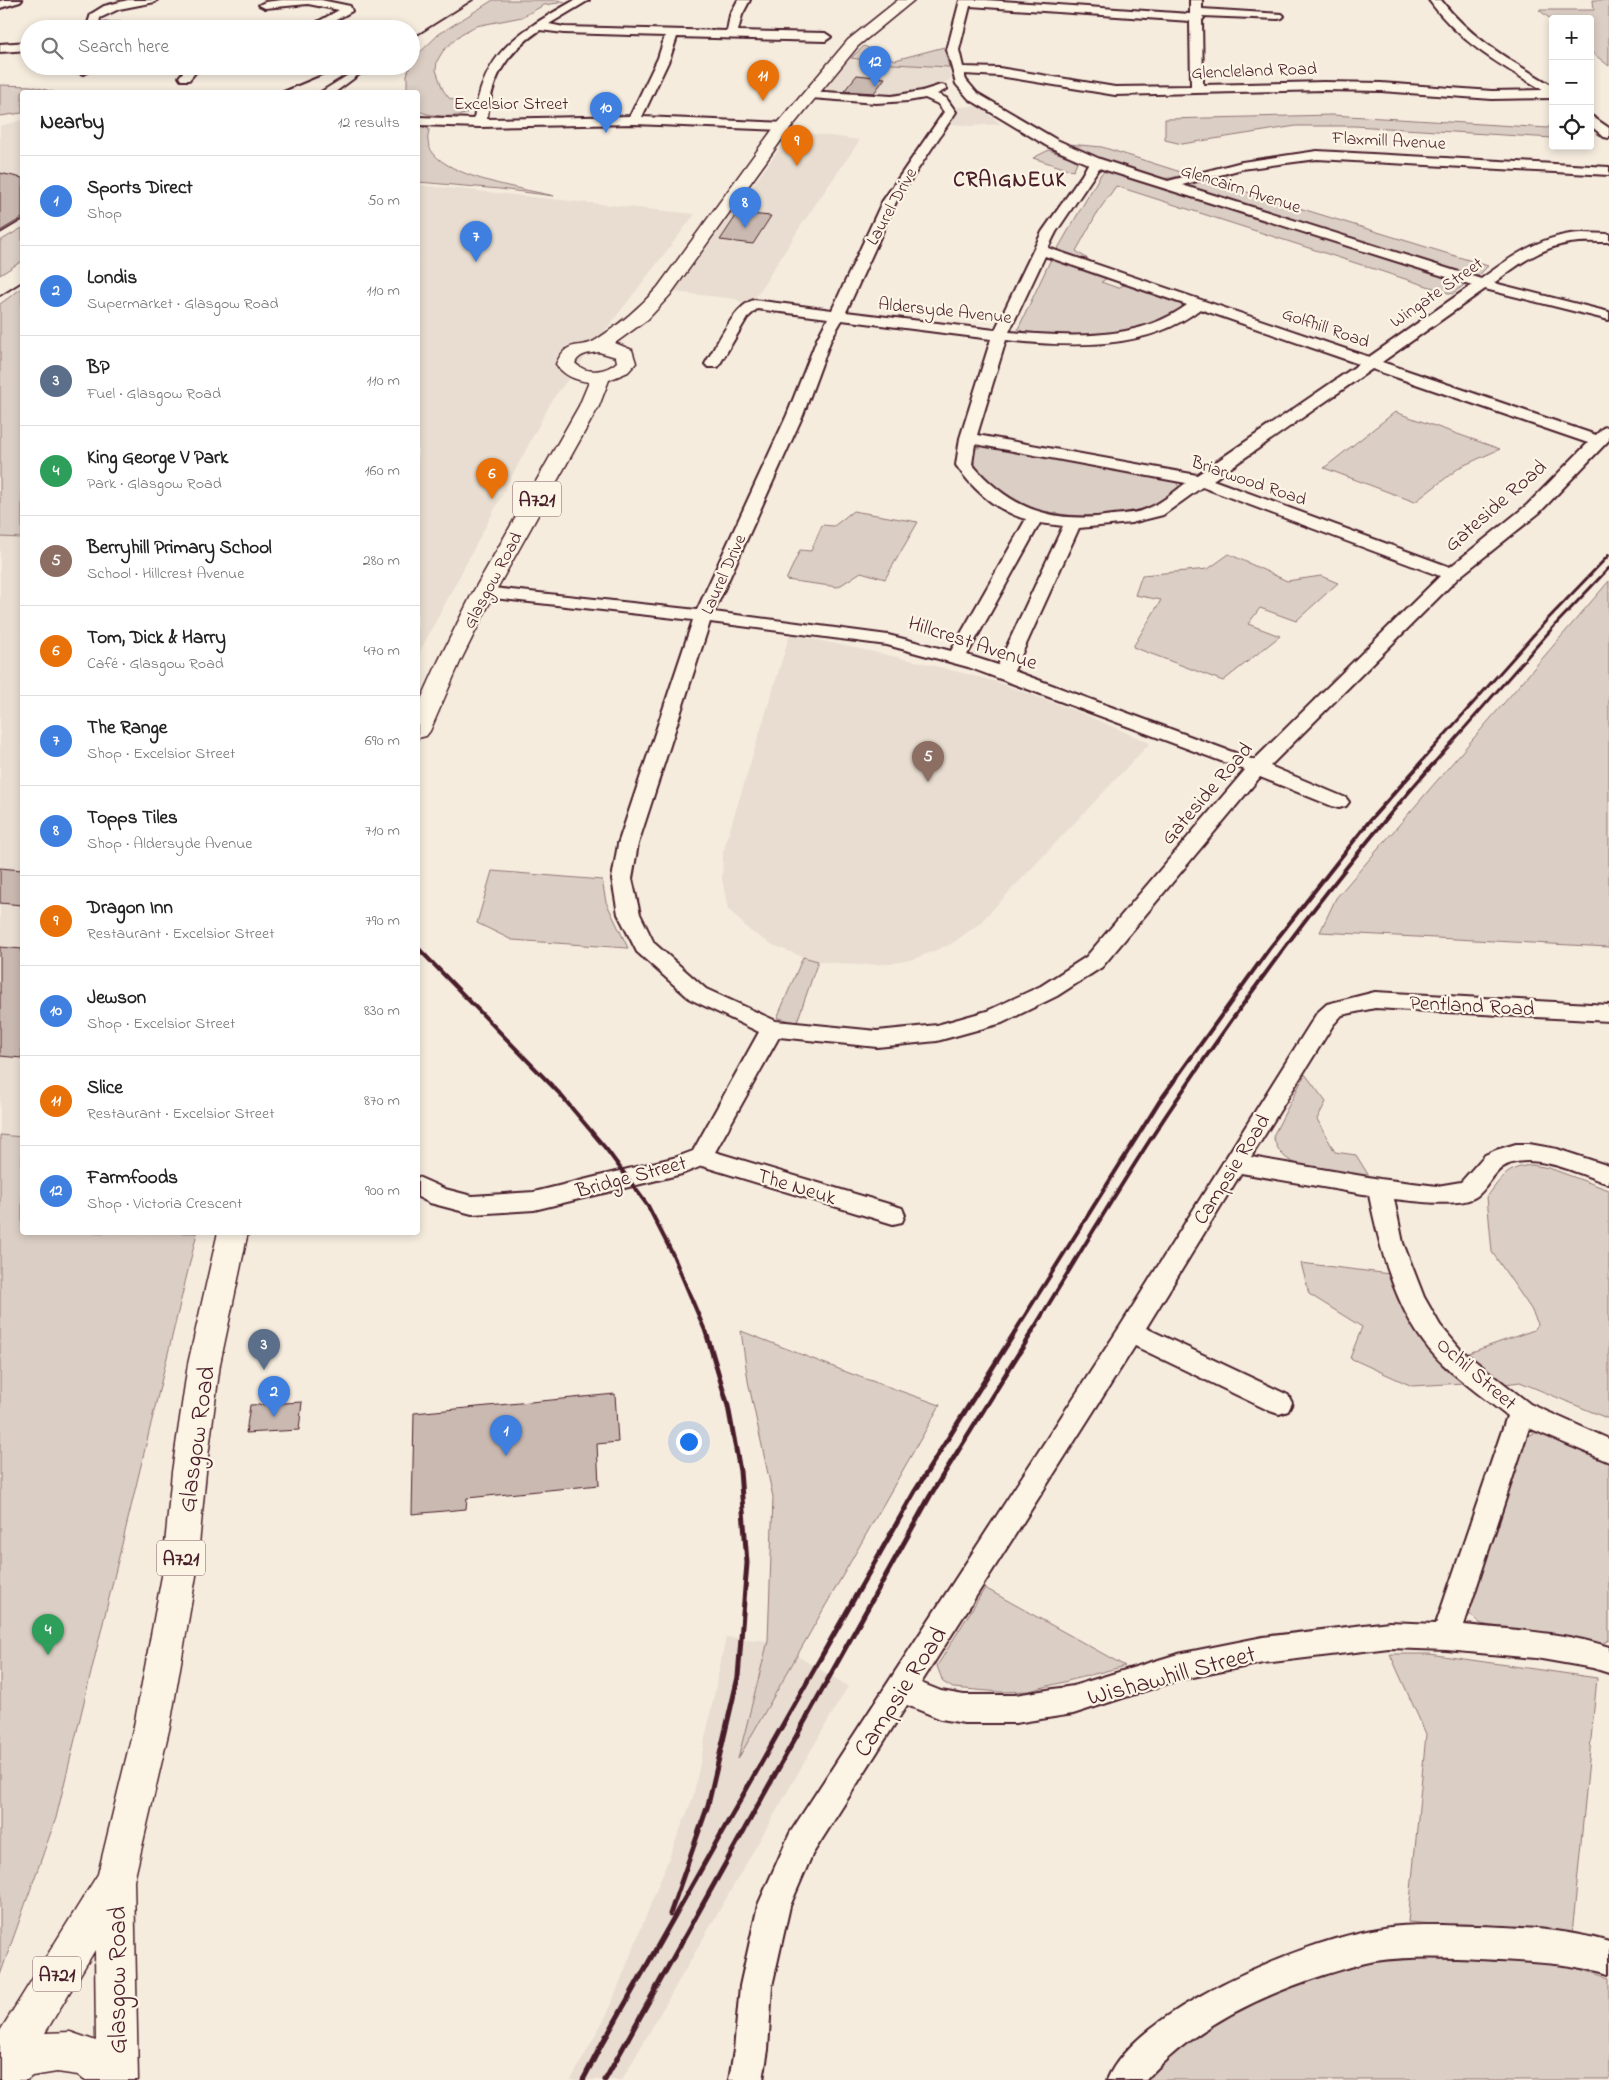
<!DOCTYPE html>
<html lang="en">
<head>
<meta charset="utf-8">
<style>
	:root { --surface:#fff; --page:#f2f2f2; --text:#222; --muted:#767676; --line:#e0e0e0; --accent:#0f766e }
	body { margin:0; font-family:"Indie Flower",sans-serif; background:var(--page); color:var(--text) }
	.controls { position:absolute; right:15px; top:15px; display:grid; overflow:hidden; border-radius:5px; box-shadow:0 2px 8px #0003 }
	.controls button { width:45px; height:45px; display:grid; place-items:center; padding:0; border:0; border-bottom:1px solid var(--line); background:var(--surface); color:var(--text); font:25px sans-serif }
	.you { position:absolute; left:688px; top:1441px; width:18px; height:18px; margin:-12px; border:4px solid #fff; border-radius:50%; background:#1a73e8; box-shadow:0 0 0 8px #1a73e833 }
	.badge { display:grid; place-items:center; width:32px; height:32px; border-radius:50%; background:var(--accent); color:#fff; font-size:16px; font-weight:700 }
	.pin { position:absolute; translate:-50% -41px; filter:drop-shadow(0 1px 2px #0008) }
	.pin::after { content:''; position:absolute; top:26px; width:18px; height:15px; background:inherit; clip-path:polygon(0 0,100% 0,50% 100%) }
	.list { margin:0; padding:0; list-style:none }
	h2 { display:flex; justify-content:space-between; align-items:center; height:65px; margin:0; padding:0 20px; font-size:21px }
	h2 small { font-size:16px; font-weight:400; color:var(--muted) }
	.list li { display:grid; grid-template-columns:32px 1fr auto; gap:15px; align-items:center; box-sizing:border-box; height:90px; padding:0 20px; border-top:1px solid var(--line) }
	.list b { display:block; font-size:19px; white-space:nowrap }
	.list p { margin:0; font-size:16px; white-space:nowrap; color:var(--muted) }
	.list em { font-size:16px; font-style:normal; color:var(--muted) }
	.icon { flex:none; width:28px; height:28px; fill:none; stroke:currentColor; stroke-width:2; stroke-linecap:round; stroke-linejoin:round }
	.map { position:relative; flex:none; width:1609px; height:2080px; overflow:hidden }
	.search { position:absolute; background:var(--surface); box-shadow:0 2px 8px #0003; left:20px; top:20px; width:400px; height:55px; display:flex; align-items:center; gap:12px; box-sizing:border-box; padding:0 18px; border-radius:28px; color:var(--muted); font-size:19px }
	.panel { position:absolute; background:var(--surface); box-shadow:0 2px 8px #0003; left:20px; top:90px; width:400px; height:1145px; border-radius:5px }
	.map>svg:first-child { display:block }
	.built { fill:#e8ddd0 }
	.green { fill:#dbcec4; stroke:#927678 }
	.building { fill:#cab9b1; stroke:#4a1f2b }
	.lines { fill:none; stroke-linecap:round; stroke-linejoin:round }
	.minor-casing { stroke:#4a1f2b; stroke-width:4 }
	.major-casing { stroke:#4a1f2b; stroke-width:3 }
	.minor { fill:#fcf5e5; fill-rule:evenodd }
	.major { fill:#fcf5e5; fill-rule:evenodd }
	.rail-far3 { stroke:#4a1f2b; stroke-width:2 }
	.rail-far2 { stroke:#4a1f2b; stroke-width:3 }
	.rail-far1 { stroke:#4a1f2b; stroke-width:4 }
	.rail { stroke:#4a1f2b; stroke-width:5 }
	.labels { text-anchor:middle; stroke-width:4.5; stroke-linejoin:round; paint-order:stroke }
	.far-street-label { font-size:18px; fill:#4a1f2b; stroke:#fcf5e5 }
	.shield { fill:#fcf5e5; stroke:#7f5f63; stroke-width:1 }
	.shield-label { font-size:20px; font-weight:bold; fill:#4a1f2b }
	.far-district-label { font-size:21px; font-weight:bold; letter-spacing:1px; fill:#4a1f2b; stroke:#fcf5e5 }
	.street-label { font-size:21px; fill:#4a1f2b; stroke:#fcf5e5 }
	.near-street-label { font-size:25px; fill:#4a1f2b; stroke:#fcf5e5 }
</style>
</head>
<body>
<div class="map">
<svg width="1609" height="2080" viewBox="0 0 1609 2080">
	<rect width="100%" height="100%" fill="#f5ecde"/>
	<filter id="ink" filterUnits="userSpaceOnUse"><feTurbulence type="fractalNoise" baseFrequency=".02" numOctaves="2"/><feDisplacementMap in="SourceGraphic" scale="10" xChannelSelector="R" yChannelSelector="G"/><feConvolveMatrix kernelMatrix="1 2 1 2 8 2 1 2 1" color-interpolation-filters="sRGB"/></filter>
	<g filter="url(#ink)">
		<g class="built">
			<path d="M851,58l42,6 56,3 2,11 -3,3 -25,11 -30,5 -71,-4z"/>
			<path d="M978,106l23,18 -29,2 -20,-2 4,-17z"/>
			<path d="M22,120v94l-22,13v-101z"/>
			<path d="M793,131l67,9 -58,84 -48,76 -13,2 -5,-3 -62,-7z"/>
			<path d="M420,185l275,29 -143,186 -134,255v-469z"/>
			<path d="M0,537l22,1v599l-22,-2z"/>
			<path d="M790,634l134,29 73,19 82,30 71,31 -171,181 -28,20 -37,15 -24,5 -32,1 -40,-4 -15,-4 -30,-12 -23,-14 -22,-22 -6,-30 1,-27z"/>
			<path d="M726,1637l42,4 -29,116 58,-101 51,30 -226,394h-51l37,-68 85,-215z"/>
		</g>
		<g class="green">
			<path d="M493,0h65l7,2 -21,3 -22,12 -46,9 -15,8 -18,17 -6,10 -1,9 7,20 6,8 14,5 5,5 -2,6c-17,4 -32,3 -48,-3v-19h-11v-17l3,-9h1l1,-6 27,-26z"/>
			<path d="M1593,0h16v66l-19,-15v-32h-37v2l-14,-11h55z"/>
			<path d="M864,46l31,14 49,-13 5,20 -56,-3 -42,-6z"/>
			<path d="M0,85l31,1 23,6h-32v21l-22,3z"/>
			<path d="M1332,115l216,13 5,-8v18l-199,-12h-58l-114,18 -17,-4v-21z"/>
			<path d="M418,125l11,4c0,4 -2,8 -1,12 3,35 98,48 126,55l-54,-7 -82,-7z"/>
			<path d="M1057,143l45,4 85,27 -16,4 -14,1z"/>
			<path d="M1049,150l22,8 6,4 -4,9 -40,-13z"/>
			<path d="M1106,170h9l344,110 5,5 -12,9 -336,-108 -19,27 -21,38 16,11 -35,-12 44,-76z"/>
			<path d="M1230,174l4,14 254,78 -10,10 -10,1 -279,-88 -3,-4 3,-3z"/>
			<path d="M22,228v33l-22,14v-34z"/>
			<path d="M1051,259l58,18 -8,5 17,6 9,-5 53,18 6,4v4c-9,6 -18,9 -28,13 -44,16 -88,14 -134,10l-6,-3z"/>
			<path d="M22,288v250l-22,-1v-233z"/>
			<path d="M1395,412l105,37 -40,18 -45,35 -91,-34z"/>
			<path d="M983,446h9l183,34 4,7 -23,17 -20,9 -33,4 -37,-2 -28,-5 -20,-7 -34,-22 -11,-21 2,-11z"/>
			<path d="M853,511l65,11 -33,57 -24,-7 -23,15 -52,-7 14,-30 11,1 11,-26 12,1z"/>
			<path d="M1229,554l58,27 34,-5 17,7 -42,38 -36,-13 -12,16 32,12 -57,45 -90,-34 28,-47 -26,-5 7,-20 66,-6z"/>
			<path d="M1609,581v366l-289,-15 16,-34z"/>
			<path d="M492,871l110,9 4,22 22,46 -116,-8 -35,-17z"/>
			<path d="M803,957l15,4 -21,61 -20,-4z"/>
			<path d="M1305,1074l21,28 -9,17 18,33 21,3 13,21c-20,-3 -71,-6 -84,-19 -7,-6 -9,-12 -12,-21z"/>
			<path d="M0,1135l22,2v95l175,1 -141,585 -56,157z"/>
			<path d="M1532,1165l17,3 60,22v229l-89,-37 -23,3 -34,-30 71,-25 4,-6 -7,-15 -39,-57 -5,-55c14,-19 20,-30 45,-32z"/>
			<path d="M1301,1263l89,11 55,89 19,20 -52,3 -62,-28 12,-31 -53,-33z"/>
			<path d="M741,1331l108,42 91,32 -202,354 30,-118 5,-144 -25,-116z"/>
			<path d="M1546,1432l63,25v183l-11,6 -117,-22 -12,-10 55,-175 10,-6z"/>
			<path d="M985,1588l140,78 -96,25 -29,1 -47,-4 -10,-6 -6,-16z"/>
			<path d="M1390,1654h39l168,24 -25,257 -164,-13 18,-188z"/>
			<path d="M1477,1956l87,8 45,14v102h-461l8,-11 58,-51 98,-44 74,-14z"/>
		</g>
		<g class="building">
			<path d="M857,75l28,3 -11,15 -30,-2z"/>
			<path d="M0,173l22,5v40l-22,13z"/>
			<path d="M738,213l33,3 -18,28 -33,-4z"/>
			<path d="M0,868l22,2v35l-22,-2z"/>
			<path d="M0,947l22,2v109l-22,-2z"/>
			<path d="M615,1394l3,48 -21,2 2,41 -132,13 -1,11 -54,5 2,-101z"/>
			<path d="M302,1402l-3,28 -53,3 4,-28z"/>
		</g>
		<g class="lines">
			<defs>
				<g id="minor">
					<path d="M4,0h18l-2,2 -20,6v-7z"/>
					<path d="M128,0h29l-2,2 -36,7 -19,9 -1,6 41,-1 21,4 2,2h-77l5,-15 13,-8z"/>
					<path d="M282,0h39l29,6 2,5 -32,18h-15l34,-19 -31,-6 -43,4 -6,-3 6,-3z"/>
					<path d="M575,0h14l-40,24 15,3 163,4 3,-16 8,-15h12l-8,15 -4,16 87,2 6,4 -6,4 -148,-4 -7,21 -28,59 146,6 2,3 -6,4 -150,-6 -154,3 -62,-2v-8l56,2c10,-69 45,-87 101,-119zM540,30l24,3 101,3 -7,22 -28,58 -143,3c5,-42 18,-65 53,-89z"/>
					<path d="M960,0h26l204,14v-14h12v9l80,5 2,2 -2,2 -4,1 -76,-3 2,2 -2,2 1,65 121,-3 57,1 111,8 51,-1c-43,-25 -84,-48 -114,-90h12c30,39 70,61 112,86v12l-61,1 -111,-8 -57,-1 -209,5 -116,-19 -35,-2 2,6 11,13 80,47 43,19 68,22 74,-19 75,-11 292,16v8l-292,-16 -75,10 -60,16 299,94c27,-20 55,-40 89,-45 13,-2 26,0 39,0v8c-13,0 -27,-1 -39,1 -29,4 -54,23 -76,40l115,29v8l-124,-31 -103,73 214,73 7,-7 6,-2v14l-70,73 -81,65 -188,188 76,32 3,4 -3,4 -7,2 -7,-2 -72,-29 -158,190 -45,29 -55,27 -65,18 -60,6 -98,-10 -64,115 187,56 3,7 -3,7 -9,2 -191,-58 -20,8 -148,36 -62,4 -42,-11 -12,-6v-20l27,12 27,7 62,-4 143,-35 16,-6 66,-119 -69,-33 -53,-47 -19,-38 -6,-35 6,-35 75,-224 -209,-23 -6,-1 -3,-4 3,-4 6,-1 213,23 90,-195 30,-76 11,-21 -71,-9 -10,9 -29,49h-10l-3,-3c11,-17 29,-59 49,-64l78,10 50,-108 62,-90 -6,-8 -13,-6 -17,3 -32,2 -65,-5 -4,-1 -2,-3 2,-3 85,5 30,-5 19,-6 4,1 2,3 -10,5 9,4 10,14 -60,90 -50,110 149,18 47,-98 40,-57 6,-11 -41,-18 -78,-47 -13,-15 -9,-34zM970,6l220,15 1,65 -76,1 -116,-19 -36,-1 -4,-17zM1099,168l48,15 325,102 -103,72 -321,-109 8,-16zM1045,256l142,49c-50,37 -118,32 -178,27zM1200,309l159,55 -162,111 -220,-40 29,-95c64,7 141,11 194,-31zM842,320l149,19 -31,99 -4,27c17,24 40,46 70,54l-75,132 -63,-16 -174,-23 89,-197 28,-76zM1372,369l216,74 -61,62 -77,62 -237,-87zM975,444l211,39c-11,8 -23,19 -35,24 -11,6 -26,7 -38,8 -59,9 -102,-5 -141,-51zM1202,487l238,89 -186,184 -240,-89 65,-143 52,-5 32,-8zM1040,523l23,3 -65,139 -31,-10zM710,622l177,23 81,22 277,103 -159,187 -45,29 -54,25 -50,14 -60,6 -101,-10 -70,-32 -52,-46 -14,-29 -8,-35 6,-35z"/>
					<path d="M29,42v8l-29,2v-8z"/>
					<path d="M75,66h12l3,4 -6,4 -4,-1z"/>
					<path d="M188,66h37v1c-5,6 -19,4 -25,0l-11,13h-8l-2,-3z"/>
					<path d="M1590,115l19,13v10l-5,-1 -14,-12z"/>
					<path d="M1375,992l234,13v16l-234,-13 -33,7 -9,10 -82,132 129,22 57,7 24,-4 24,-27 11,-5 20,-6h13l28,5 52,17v18c-27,-9 -71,-31 -100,-20 -15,5 -20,23 -32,32 -16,12 -64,5 -83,3l9,44 21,54 16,28 21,25 69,54 79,35v23l-80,-34 -65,197c49,5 98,7 145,22v26l-16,-5 -57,-10 -90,-8 -57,-2 -126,15 -85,17 -105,34 -58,9h-51l-23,-4 -34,-14 -95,150 -22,51 -18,80 -4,64 -5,30h-34l5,-30 6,-64 18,-81 32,-72 331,-508 196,-312 10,-9zM1241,1173l128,22c12,59 29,127 75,170 19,18 42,34 63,51l-71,208 -47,-2 -126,15 -85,17 -105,32 -58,9h-51l-23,-4 -20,-8 214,-337 135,65 9,3 9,-3 4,-8 -4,-8 -142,-67z"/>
					<path d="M1442,1925c56,2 114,1 167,17v32c-36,-10 -72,-12 -109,-14 -41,-2 -83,-5 -125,1 -17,3 -34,9 -51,14 -65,21 -132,53 -178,105h-39c29,-70 189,-135 260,-149 25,-6 50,-6 75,-6z"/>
				</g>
				<g id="major">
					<path d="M898,0h16l-56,46 -73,89 -115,160 -22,24 -33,24 17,7 4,13 -8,9 -19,8 -10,26 -104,186 -35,70 -30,69 -4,5 -8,2v-32l20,-44 35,-70 106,-186 10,-24c-14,-2 -25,-6 -33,-18 12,-27 23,-13 40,-24 23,-15 43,-32 62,-53l115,-158 75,-89zM599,352l17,5 1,5c-11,10 -31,13 -42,1 4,-9 14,-10 24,-11z"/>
					<path d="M218,1232h30l-28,132 -14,108 -10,104 -26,150 -36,155 4,199h-54l-6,-5 -21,-3 -25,4 -5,4h-27v-49l98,-157 36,-148 28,-150 10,-104 16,-108zM95,1950l1,91 -26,-9 -25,1z"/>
				</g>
			</defs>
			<use href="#minor" class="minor-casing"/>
			<use href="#major" class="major-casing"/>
			<use href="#minor" class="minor"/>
			<use href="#major" class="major"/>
			<g class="rail-far3">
				<path d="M411,39l62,-39"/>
				<path d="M281,92l62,-26"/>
				<path d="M319,92l42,-26"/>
				<path d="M337,92l35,-26"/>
				<path d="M0,233l22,-13"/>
				<path d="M0,296l22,-14"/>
			</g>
			<g class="rail-far2">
				<path d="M1419,764l126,-142 64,-67"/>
				<path d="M1433,764l123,-140 53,-56"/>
			</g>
			<g class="rail-far1">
				<path d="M418,948l141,145 48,57 41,56 25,49 33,78"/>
				<path d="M1014,1333l145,-231 110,-153 102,-130 50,-56"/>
				<path d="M1031,1333c47,-76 92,-154 142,-228 80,-119 166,-234 261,-342"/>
			</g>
			<g class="rail">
				<path d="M670,1914l38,-109 30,-128 9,-114 -7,-92 -12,-65 -22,-74"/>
				<path d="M604,2041l311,-550 100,-159"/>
				<path d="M583,2080l23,-44"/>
				<path d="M605,2080l325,-584 102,-164"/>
			</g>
		</g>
	</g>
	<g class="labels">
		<g class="far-street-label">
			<text transform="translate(1254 70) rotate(-2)" y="6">Glencleland Road</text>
			<text x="511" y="109">Excelsior Street</text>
			<text transform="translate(1389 140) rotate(3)" y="6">Flaxmill Avenue</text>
			<text transform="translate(1241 188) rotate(18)" y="6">Glencairn Avenue</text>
			<text transform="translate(891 206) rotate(-61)" y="6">Laurel Drive</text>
			<text transform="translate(1436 292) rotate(-35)" y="6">Wingate Street</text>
			<text transform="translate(945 310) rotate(6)" y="6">Aldersyde Avenue</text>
			<text transform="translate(1326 327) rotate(19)" y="6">Golfhill Road</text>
			<text transform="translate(1249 480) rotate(19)" y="6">Briarwood Road</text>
			<text transform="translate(723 574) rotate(-66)" y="6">Laurel Drive</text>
			<text transform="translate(492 580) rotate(-62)" y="6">Glasgow Road</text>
		</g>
		<g class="shield">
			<rect x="513" y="481.5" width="48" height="35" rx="4"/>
			<rect x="157" y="1540.5" width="48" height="35" rx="4"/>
			<rect x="33" y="1956.5" width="48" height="35" rx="4"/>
		</g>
		<g class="shield-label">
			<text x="537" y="506">A721</text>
			<text x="181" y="1565">A721</text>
			<text x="57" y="1981">A721</text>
		</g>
		<g class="far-district-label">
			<text x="1010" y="186">CRAIGNEUK</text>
		</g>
		<g class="street-label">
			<text transform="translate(1495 505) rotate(-41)" y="7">Gateside Road</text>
			<text transform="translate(973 642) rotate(18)" y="7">Hillcrest Avenue</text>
			<text transform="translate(1206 793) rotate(-49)" y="7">Gateside Road</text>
			<text transform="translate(1472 1005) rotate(3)" y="7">Pentland Road</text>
			<text transform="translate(1231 1169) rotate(-58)" y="7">Campsie Road</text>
			<text transform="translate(631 1176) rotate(-15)" y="7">Bridge Street</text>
			<text transform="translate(797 1186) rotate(17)" y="7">The Neuk</text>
			<text transform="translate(1477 1373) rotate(41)" y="7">Ochil Street</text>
		</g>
		<g class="near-street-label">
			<text transform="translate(195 1439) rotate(-82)" y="9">Glasgow Road</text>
			<text transform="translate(1171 1674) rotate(-15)" y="9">Wishawhill Street</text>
			<text transform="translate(899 1691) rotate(-57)" y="9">Campsie Road</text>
			<text transform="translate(116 1980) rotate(-90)" y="9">Glasgow Road</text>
		</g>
	</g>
</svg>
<div class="controls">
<button>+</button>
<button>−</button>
<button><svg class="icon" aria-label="locate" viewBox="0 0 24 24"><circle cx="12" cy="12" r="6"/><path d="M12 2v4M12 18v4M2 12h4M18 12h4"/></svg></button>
</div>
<div class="you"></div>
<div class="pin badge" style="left:506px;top:1456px;background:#3f7fe0">1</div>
<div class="pin badge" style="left:274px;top:1417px;background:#3f7fe0">2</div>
<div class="pin badge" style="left:264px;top:1370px;background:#5c6f8a">3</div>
<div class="pin badge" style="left:48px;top:1655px;background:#2e9e5b">4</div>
<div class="pin badge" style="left:928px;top:782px;background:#8d6e63">5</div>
<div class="pin badge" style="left:492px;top:499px;background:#e8710a">6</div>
<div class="pin badge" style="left:476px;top:262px;background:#3f7fe0">7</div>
<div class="pin badge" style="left:745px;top:228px;background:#3f7fe0">8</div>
<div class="pin badge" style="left:797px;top:166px;background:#e8710a">9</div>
<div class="pin badge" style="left:606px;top:133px;background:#3f7fe0">10</div>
<div class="pin badge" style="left:763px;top:101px;background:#e8710a">11</div>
<div class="pin badge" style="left:875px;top:87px;background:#3f7fe0">12</div>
<div class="search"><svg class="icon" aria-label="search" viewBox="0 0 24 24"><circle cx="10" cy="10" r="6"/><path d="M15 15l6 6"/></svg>Search here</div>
<section class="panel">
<h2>Nearby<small>12 results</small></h2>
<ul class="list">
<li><span class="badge" style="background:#3f7fe0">1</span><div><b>Sports Direct</b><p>Shop</p></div><em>50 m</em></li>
<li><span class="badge" style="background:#3f7fe0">2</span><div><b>Londis</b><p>Supermarket · Glasgow Road</p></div><em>110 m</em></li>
<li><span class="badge" style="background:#5c6f8a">3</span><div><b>BP</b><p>Fuel · Glasgow Road</p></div><em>110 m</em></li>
<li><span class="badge" style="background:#2e9e5b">4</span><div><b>King George V Park</b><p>Park · Glasgow Road</p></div><em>160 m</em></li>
<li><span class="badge" style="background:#8d6e63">5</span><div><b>Berryhill Primary School</b><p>School · Hillcrest Avenue</p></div><em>280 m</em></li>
<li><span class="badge" style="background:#e8710a">6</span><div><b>Tom, Dick &amp; Harry</b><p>Café · Glasgow Road</p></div><em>470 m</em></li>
<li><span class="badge" style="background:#3f7fe0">7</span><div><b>The Range</b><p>Shop · Excelsior Street</p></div><em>690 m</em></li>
<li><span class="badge" style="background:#3f7fe0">8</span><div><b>Topps Tiles</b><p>Shop · Aldersyde Avenue</p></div><em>710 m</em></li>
<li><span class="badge" style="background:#e8710a">9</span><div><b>Dragon Inn</b><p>Restaurant · Excelsior Street</p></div><em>790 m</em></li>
<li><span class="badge" style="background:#3f7fe0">10</span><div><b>Jewson</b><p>Shop · Excelsior Street</p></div><em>830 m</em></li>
<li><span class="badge" style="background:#e8710a">11</span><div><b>Slice</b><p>Restaurant · Excelsior Street</p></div><em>870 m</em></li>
<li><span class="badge" style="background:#3f7fe0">12</span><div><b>Farmfoods</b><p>Shop · Victoria Crescent</p></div><em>900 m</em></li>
</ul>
</section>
</div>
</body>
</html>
